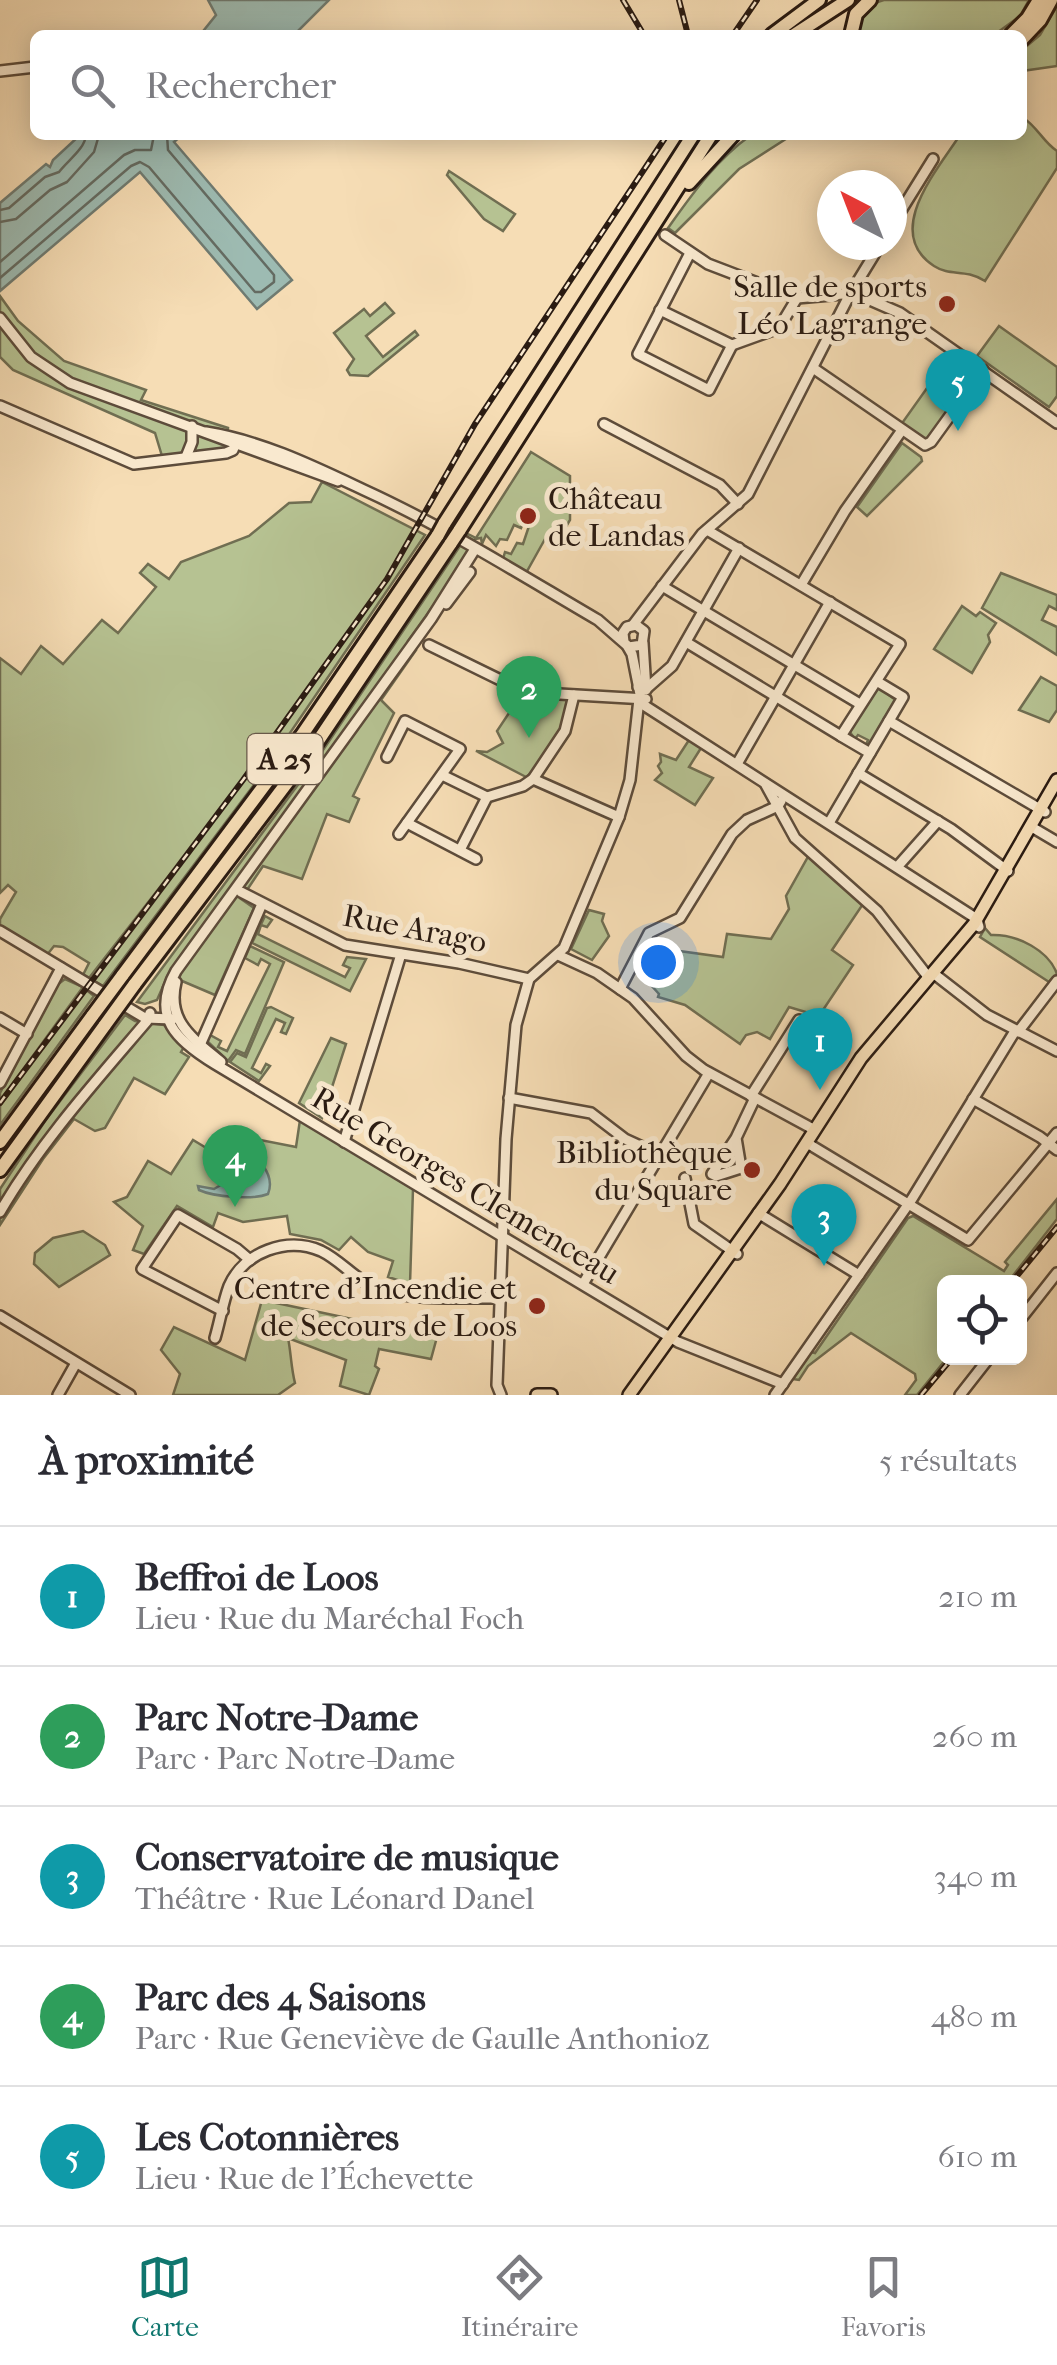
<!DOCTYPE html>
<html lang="fr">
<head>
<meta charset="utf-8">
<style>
	:root { --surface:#fff; --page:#f7f7f7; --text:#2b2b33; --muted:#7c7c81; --line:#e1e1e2; --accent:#0f766e }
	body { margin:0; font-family:"IM FELL French Canon",serif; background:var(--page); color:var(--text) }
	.controls { position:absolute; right:30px; bottom:30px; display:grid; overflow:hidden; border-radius:15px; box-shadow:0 5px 25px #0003 }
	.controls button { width:90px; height:90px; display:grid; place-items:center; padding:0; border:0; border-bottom:2px solid var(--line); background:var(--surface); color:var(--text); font:50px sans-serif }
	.compass { position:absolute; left:817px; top:170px; width:90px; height:90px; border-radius:50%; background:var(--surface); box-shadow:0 5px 25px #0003; rotate:318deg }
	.you { position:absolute; left:658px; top:962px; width:35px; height:35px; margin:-25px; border:8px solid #fff; border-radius:50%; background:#1a73e8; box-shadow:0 0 0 15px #1a73e833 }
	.badge { display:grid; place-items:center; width:65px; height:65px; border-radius:50%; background:var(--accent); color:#fff; font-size:32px; font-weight:700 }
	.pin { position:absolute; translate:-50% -82px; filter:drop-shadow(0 2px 5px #0008) }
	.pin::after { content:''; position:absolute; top:52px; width:35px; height:30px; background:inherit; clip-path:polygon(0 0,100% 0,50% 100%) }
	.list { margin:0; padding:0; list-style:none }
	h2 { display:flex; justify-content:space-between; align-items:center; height:130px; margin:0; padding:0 40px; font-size:42px }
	h2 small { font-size:32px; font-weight:400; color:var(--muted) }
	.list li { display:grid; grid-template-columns:65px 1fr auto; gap:30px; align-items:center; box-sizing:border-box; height:140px; padding:0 40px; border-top:2px solid var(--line) }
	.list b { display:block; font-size:38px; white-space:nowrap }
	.list p { margin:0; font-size:32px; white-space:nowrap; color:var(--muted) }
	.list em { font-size:32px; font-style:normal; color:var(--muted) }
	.icon { flex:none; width:55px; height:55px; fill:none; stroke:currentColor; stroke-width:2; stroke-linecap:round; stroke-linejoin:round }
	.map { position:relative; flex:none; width:1057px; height:1395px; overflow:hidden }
	.search { position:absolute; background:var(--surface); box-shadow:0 5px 25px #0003; left:30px; right:30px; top:30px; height:110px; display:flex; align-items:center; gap:25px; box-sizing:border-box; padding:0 35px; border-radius:15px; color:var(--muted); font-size:38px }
	.sheet { height:830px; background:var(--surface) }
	nav { display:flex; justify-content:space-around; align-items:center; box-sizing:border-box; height:140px; border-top:2px solid var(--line); background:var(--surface); font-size:28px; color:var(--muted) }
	nav a { display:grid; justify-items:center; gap:5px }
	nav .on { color:var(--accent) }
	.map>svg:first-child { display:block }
	.green { fill:#b6c292; stroke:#706e52; stroke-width:2.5 }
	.water { fill:#9dbbb2; stroke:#6f7b72; stroke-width:2.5 }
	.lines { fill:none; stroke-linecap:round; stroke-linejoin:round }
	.shore { stroke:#646b62; stroke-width:2.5 }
	.minor-casing { stroke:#5d4c3b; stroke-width:14 }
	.major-casing { stroke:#2a1b12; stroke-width:16 }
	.highway-casing { stroke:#2a1b12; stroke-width:18 }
	.minor { stroke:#f9e9cf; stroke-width:9 }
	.major { stroke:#f6ddb5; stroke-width:11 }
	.highway { stroke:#f6ddb5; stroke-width:12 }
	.rail-casing { stroke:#2a1b12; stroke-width:6 }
	.rail { stroke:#f9e9cf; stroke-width:2.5; stroke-dasharray:8; stroke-linecap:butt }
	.highway-bridge-casing { stroke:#2a1b12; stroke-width:18; stroke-linecap:butt }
	.highway-bridge { stroke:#f6ddb5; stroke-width:12 }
	.poi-dot { fill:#8f2418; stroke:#f9e9cf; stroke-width:4 }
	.labels { text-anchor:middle; stroke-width:10; stroke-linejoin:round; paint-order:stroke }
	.shield { fill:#f9e9cf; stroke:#68594b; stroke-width:2.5 }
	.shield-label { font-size:30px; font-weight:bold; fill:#2a1b12 }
	.poi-label { font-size:32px; fill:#2a1b12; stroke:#f9e9cf; text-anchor:end }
	.street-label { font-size:32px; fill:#2a1b12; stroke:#f9e9cf }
</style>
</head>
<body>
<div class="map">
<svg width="1057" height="1395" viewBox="0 0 1057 1395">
	<rect width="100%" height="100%" fill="#f6ddb5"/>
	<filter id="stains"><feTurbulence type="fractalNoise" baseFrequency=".002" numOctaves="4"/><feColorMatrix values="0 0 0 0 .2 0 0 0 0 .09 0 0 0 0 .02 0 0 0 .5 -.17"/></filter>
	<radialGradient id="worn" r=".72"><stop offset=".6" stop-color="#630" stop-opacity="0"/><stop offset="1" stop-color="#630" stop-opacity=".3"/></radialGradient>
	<g class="green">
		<path d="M884,0h145l-9,16 -26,19h-137c4,-17 9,-31 27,-35z"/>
		<path d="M1057,6v60l-35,5v-21l18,-15z"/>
		<path d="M1022,117c15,9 21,25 35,34v17l-72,113c-21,-13 -34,-4 -51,-15 -52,-34 4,-97 26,-131h62z"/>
		<path d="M751,135h41l-53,34 -64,64 -7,-5c25,-35 48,-68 83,-93z"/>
		<path d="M449,171l66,43 -12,17 -19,-12 -37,-44z"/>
		<path d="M0,296l18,25 46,40 82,29 -5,10 87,28 -2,21 -64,7 -7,-23 -142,-63 -13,-13z"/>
		<path d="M385,303l9,10 -28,23 17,21 32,-26 3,4 -50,41 -18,-1 -3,-5 7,-11 -20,-26 30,-24 6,7z"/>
		<path d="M999,326l58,41v29l-8,11 -72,-51z"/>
		<path d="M942,367l23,17 -1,7 -39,50 -25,-15z"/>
		<path d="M902,443l19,14 1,4 -55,55 -10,-9z"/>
		<path d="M531,452l39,24v44l-14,24 -11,-5 -19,34 -23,-14 2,-7 6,2 6,-11 6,1 8,-24 4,-1 -3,-2 3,-7 -7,-3 -7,14 2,2 -2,5 -7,-3 -7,15 -7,-1 -4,7 -10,-11 -4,9 -1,-6 -6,1 -24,42 -43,60 8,9 -35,50 13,13 -41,83 6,3 -10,23 -22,-8 -25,65 -39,-13 -22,33 13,9 -39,87 -47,-20 -11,25 -12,4 -8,-2 180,-243 151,-225 8,4z"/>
		<path d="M322,482l103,53 -163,239 -159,212 -11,-6 79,-107 -82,105 -6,-3 6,-12 -26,-16 -9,-1 -7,9 -47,-26v-10l16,-27 -8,-7 -8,8v-235l21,16 20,-28 22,18 39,-44 16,13 38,-46 -16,-14 8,-9 21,15 12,-17 68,-26 40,-33 22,-1z"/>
		<path d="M1001,573l56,22v15l-8,-4 -7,14 15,7v28l-75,-47z"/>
		<path d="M962,606l14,10 4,-4 16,11 -8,12 2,7 -18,31 -38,-24z"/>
		<path d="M1041,677l16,9v24l-8,12 -30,-12z"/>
		<path d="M876,685l17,13 3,-3 2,4 -29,48 -3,-2 2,-5 -10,-5 -3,4 -6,-8z"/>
		<path d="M521,695l44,2 5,5 -10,32 -32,44 -52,-27 11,1 16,-9 -6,-12 14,-21 7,-4 -3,-6z"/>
		<path d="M689,740l12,8 -12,19 24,11 -18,27 -40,-25 7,-7 -4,-7 3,-4 -1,-8 16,6z"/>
		<path d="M809,855l54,49 -31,46 21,15 -34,51 -30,-9 -19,32 -13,-7 -11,3 -6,9 -55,-39 -27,-8 1,-3 -18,-20 35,3 3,-26 44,6 4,-23 44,5 18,-30 -3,-13z"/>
		<path d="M589,910l15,4 -2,7 7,15 -17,24 -21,-11z"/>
		<path d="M265,916l7,4 -5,7 -6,-2 -3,9 87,43 5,-9 -7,-3 4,-8 19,2 -16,32 -98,-48z"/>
		<path d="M985,928l6,7c27,-1 58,16 66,39l-8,8 -69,-45z"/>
		<path d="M250,946l34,16 -39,92 -9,-4 -8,11 -21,-20 3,-6 11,6 -3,6 9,4 43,-87 -9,-5 -3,6 -13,-7z"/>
		<path d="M65,979l18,8 -83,114v-8l57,-108z"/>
		<path d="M85,989l9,7 -94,129v-19z"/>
		<path d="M271,1007l22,11 -7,16 -5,-2 4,-9 -9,-4 -24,49 9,5 5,-9 4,2 -11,15 -29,-19 7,-9 9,4 21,-49z"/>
		<path d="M125,1015l10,6 29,4 20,22 -3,5 8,5 -24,37 -31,-16 -29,50 -10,3 -21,-12 -31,40 -43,66v-36l45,-68z"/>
		<path d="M331,1038l15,6 -24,74 -23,-15z"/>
		<path d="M300,1120l113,69 -3,95 -22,-7 5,-16 -25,-9 -17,-15 -12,13 -18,-10 -31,-6 -3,-18 -44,6 -25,-9 -5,14 -36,-21 -33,48 -11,-4 10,-24 -29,-24 13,-5 21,-36 23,13 22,-34 15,9 16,-16 72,14z"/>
		<path d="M1057,1199v20l-49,63h-64v76h3l-30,37h-12l11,-15 -1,-6 -64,-41 -43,33 -9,14 -6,-1 18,-27 4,1 93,-135 5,-2 91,55 4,-6 -3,-3z"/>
		<path d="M83,1231l22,14 5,10 -51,32 -25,-23 1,-11 18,-15z"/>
		<path d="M262,1300l175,37 -6,22 -52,-10 -4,17 4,3 -10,26 -29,-9 6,-26 -58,-22c3,14 3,30 7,45l-17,12h-105l7,-21 -19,-24 13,-23 71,33z"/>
	</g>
	<g class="water">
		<path d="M208,0h121l-35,35h-94l16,-20z"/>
		<path d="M80,135h102l-8,7 118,138 -35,29 -117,-137 -140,119v-88l46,-39 4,3 3,-7z"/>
		<path d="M238,1142c15,12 39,30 30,52 -15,6 -54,3 -69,-4l-1,-4 16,3 22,-13 5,-15z"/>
	</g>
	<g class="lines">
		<g class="shore">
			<path d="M0,210l9,-2 36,-31 14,-5c8,-11 26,-23 27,-37"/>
			<path d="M0,222l16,-3 34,-29 17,-8 27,-30 5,-17"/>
			<path d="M0,262l124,-107 11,-5h16l3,-15"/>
			<path d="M0,278l131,-112 9,-4 9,5 106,125h6l13,-10v-7l-106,-125 -1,-15"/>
		</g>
		<defs>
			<g id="minor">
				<path d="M0,71l35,-4"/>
				<path d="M892,225l41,-66"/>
				<path d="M665,235l43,29 89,34 57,-5 46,20 157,110"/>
				<path d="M690,253l-52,101 71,36 23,-45"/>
				<path d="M660,310l72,35 47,-17 18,-30"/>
				<path d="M0,318l31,39 39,26 268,98"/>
				<path d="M813,368l112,77 6,-3 52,-72"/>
				<path d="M0,406l134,58 92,-11 7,-3 4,-10"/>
				<path d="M604,424l116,61 18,19"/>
				<path d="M206,432c56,9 107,34 158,58 81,37 157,85 234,130l31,27 13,-2 2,-14 -8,-6 -9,2 -4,6 1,9"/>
				<path d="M186,457l6,-15v-16"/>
				<path d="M707,530l193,114 -59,92 29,17"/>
				<path d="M475,549l-44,70 -255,352c-26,46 1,70 39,93l463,278 105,42"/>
				<path d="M801,585l44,-74 57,-81"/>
				<path d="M662,586l198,118"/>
				<path d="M446,604l24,-32"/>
				<path d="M633,625l69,-91 46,-40 102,-200 30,-49"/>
				<path d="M686,642l155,94"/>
				<path d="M643,643l3,47"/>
				<path d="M429,645l96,47 121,7"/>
				<path d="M628,647l4,7 10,50 335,215 2,8"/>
				<path d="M638,687l9,1 25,-22 67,-118"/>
				<path d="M889,721l156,91"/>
				<path d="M387,757l18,-36 55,28 -61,85"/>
				<path d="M737,764l93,-162"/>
				<path d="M858,773l93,56 57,42"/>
				<path d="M442,775l45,22"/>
				<path d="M533,779l32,-48 9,-36"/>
				<path d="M766,785l29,53 82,73 52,67"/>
				<path d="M407,823l69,36"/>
				<path d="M829,823l74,-126 -25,-15"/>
				<path d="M1030,826l27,16"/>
				<path d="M460,850l27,-53 36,-11 10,-7 86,38"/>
				<path d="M898,866l40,-45"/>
				<path d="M241,892l104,53 114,18 70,16"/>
				<path d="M0,931l145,87 28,1"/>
				<path d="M558,955l39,18 36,25 53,58 18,14 111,60"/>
				<path d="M933,973l54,42 70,36"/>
				<path d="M176,982c-10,40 18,57 45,80"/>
				<path d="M620,989l29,-56 31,-15 52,-84 15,-14 31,-14 3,-5"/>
				<path d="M0,1018l27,16"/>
				<path d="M1018,1032l39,-51"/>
				<path d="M200,1045l62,-141"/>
				<path d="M0,1083l61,-115"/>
				<path d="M751,1096l48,-76"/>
				<path d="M509,1098l82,15 34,26 35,16"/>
				<path d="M973,1099l67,38 17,13"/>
				<path d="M736,1138l5,30 -25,8 -4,-2 24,-36 19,-40"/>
				<path d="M344,1142l57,-188"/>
				<path d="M807,1143l161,97 89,-107"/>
				<path d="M685,1178l9,46 43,30"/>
				<path d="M642,1184l24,15 22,-4"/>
				<path d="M0,1212c40,-69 95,-130 147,-191l3,-8"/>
				<path d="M758,1213l101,62"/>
				<path d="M583,1284l126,-211"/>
				<path d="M223,1311l-81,-42 36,-54 59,34 13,11"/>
				<path d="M0,1316l130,79"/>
				<path d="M1020,1320l37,-47"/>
				<path d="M215,1338c5,-17 8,-36 14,-52 15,-34 58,-50 92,-35 21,10 35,30 57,38 38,13 84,8 123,9"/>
				<path d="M58,1395l18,-32"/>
				<path d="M501,1395l-4,-10 9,-246 10,-114 13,-46 35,-31 55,-131 11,-37 9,-81"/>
				<path d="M775,1395l137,-196 103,-168"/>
				<path d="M960,1395l29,-37"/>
			</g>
			<g id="major">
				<path d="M537,1395h14"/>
				<path d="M629,1395l151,-211 81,-126 113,-134 83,-144"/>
			</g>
			<g id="highway">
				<path d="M772,35l47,-35"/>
				<path d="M794,35l54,-35"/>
				<path d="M851,35l5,-21 14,-14"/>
				<path d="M1011,35l17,-17 11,-18"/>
				<path d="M1022,39l18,-19 11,-20"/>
				<path d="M689,183l44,-48"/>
				<path d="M444,524l249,-389"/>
				<path d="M459,531l252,-396"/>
				<path d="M122,976l180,-241 136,-200"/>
				<path d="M134,985l180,-238 137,-204"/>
				<path d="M0,1142l93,-127"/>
				<path d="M0,1170l105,-145"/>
			</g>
		</defs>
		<use href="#minor" class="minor-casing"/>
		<use href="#major" class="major-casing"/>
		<use href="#highway" class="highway-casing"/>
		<use href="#minor" class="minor"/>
		<use href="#major" class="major"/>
		<use href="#highway" class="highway"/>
		<defs>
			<g id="rail">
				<path d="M623,0l21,35"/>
				<path d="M679,0l9,35"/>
				<path d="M733,35l24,-35"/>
				<path d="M0,1103l243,-323 144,-201 88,-155 192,-289"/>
				<path d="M1012,1282l45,-55"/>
				<path d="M921,1395l31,-37"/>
			</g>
		</defs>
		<use href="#rail" class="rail-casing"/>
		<use href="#rail" class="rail"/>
		<defs>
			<g id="highway-bridge">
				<path d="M438,535l6,-11"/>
				<path d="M451,543l8,-12"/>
				<path d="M93,1015l29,-39"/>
				<path d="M105,1025l29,-40"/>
			</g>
		</defs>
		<use href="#highway-bridge" class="highway-bridge-casing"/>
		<use href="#highway-bridge" class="highway-bridge"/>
	</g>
	<g class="poi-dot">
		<circle cx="947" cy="304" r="10"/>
		<circle cx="528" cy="516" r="10"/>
		<circle cx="752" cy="1170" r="10"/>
		<circle cx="537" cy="1306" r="10"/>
	</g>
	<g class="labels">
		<rect class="shield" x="247.5" y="734" width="75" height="50" rx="8"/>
		<g class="shield-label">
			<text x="285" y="769">A 25</text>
		</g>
		<g class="poi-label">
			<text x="927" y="297">Salle de sports<tspan x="927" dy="37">Léo Lagrange</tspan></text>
			<text x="548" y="509" text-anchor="start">Château<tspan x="548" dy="37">de Landas</tspan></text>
			<text x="732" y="1163">Bibliothèque<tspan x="732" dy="37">du Square</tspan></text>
			<text x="517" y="1299">Centre d'Incendie et<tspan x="517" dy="37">de Secours de Loos</tspan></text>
		</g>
		<g class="street-label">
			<text transform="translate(415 928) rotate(11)" y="11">Rue Arago</text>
			<text transform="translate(466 1185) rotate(31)" y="11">Rue Georges Clemenceau</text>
		</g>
	</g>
	<rect width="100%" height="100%" filter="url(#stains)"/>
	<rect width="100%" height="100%" fill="url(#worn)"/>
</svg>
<div class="controls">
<button><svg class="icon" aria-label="locate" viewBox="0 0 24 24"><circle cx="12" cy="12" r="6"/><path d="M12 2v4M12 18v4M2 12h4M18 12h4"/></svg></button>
</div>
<svg class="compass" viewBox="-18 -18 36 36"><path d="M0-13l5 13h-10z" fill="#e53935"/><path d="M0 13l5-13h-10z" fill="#7c7c81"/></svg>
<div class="you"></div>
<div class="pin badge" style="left:820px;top:1090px;background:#0f9aa8">1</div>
<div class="pin badge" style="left:529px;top:738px;background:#2e9e5b">2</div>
<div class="pin badge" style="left:824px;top:1266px;background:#0f9aa8">3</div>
<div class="pin badge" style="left:235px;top:1207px;background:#2e9e5b">4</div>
<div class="pin badge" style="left:958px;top:431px;background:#0f9aa8">5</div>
<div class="search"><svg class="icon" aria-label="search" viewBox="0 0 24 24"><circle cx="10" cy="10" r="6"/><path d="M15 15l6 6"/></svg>Rechercher</div>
</div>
<section class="sheet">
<h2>À proximité<small>5 résultats</small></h2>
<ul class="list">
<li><span class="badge" style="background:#0f9aa8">1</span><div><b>Beffroi de Loos</b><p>Lieu · Rue du Maréchal Foch</p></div><em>210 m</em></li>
<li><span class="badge" style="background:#2e9e5b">2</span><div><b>Parc Notre-Dame</b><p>Parc · Parc Notre-Dame</p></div><em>260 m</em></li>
<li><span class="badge" style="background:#0f9aa8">3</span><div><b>Conservatoire de musique</b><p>Théâtre · Rue Léonard Danel</p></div><em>340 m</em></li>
<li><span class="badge" style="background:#2e9e5b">4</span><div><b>Parc des 4 Saisons</b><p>Parc · Rue Geneviève de Gaulle Anthonioz</p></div><em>480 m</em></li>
<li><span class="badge" style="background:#0f9aa8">5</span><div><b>Les Cotonnières</b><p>Lieu · Rue de l'Échevette</p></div><em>610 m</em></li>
</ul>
</section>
<nav>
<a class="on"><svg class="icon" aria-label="map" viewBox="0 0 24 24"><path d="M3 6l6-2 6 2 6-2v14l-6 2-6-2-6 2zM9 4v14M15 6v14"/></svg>Carte</a>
<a><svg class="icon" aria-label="directions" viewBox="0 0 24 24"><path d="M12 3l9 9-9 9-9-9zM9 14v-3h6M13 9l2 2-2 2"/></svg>Itinéraire</a>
<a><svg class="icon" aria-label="saved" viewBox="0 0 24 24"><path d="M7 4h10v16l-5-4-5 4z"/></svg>Favoris</a>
</nav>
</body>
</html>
